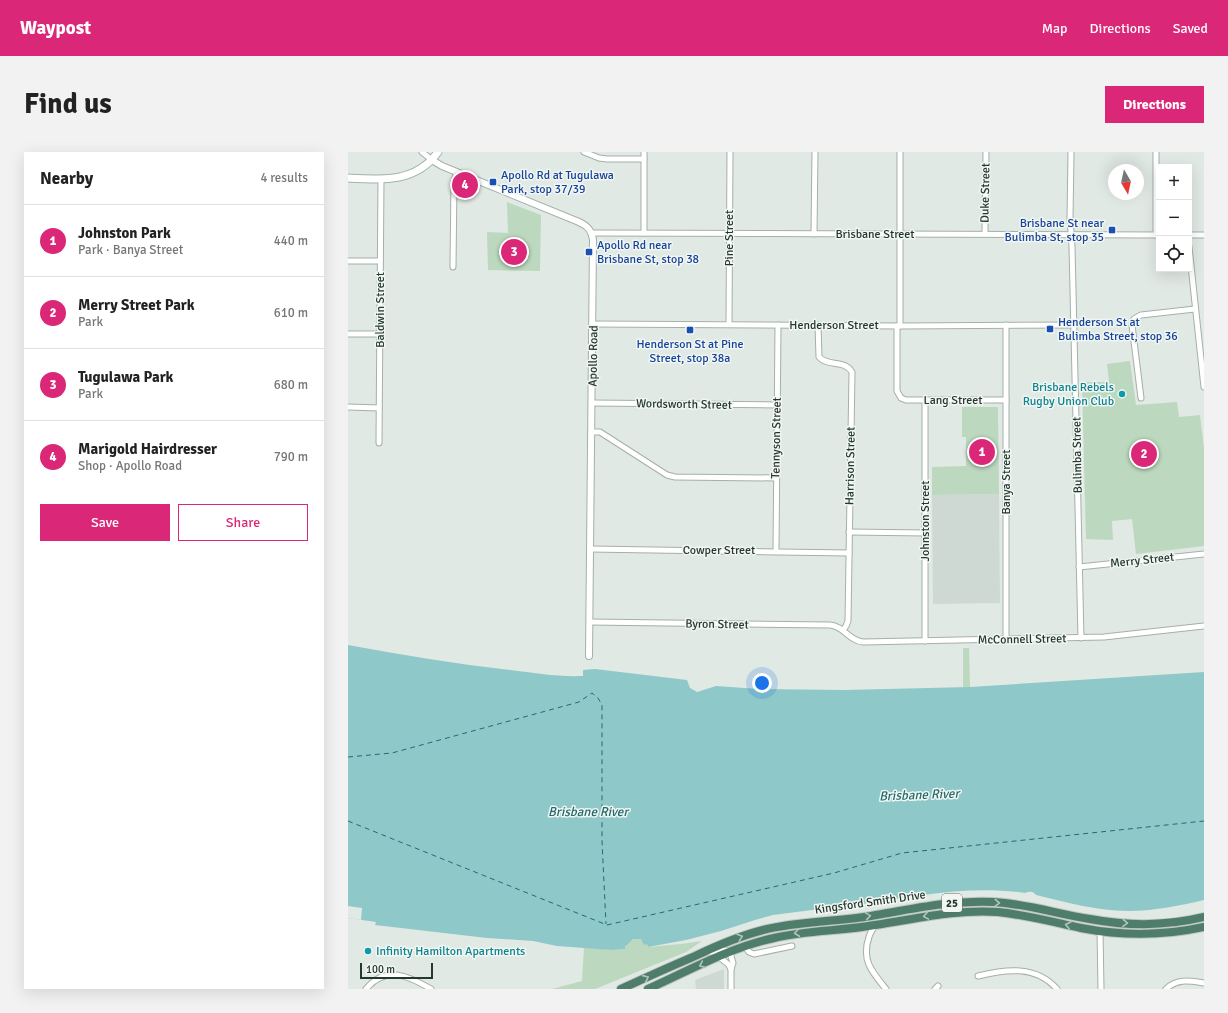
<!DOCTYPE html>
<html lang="en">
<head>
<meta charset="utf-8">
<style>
	:root { --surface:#fff; --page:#f2f2f2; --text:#222; --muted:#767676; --line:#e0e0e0; --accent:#db2777 }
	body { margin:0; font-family:Signika,sans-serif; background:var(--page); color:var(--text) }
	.controls { position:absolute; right:12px; top:12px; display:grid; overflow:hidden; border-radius:0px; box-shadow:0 4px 16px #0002 }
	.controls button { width:36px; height:36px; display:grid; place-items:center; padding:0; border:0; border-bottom:1px solid var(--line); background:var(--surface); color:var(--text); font:20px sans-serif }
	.compass { position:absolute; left:760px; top:12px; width:36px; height:36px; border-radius:50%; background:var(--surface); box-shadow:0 4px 16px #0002; rotate:171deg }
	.scale { position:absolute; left:12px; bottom:10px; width:73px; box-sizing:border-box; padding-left:4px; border:2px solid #23382f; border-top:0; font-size:11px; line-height:14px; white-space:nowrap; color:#23382f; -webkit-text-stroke:3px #f1f6f3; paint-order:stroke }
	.you { position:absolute; left:414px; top:531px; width:14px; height:14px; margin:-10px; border:3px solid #fff; border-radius:50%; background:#1a73e8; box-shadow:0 0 0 6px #1a73e833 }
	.badge { display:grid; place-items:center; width:26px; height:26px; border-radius:50%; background:var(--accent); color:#fff; font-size:13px; font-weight:700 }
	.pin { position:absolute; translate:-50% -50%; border:2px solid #fff; box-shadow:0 1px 4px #0006 }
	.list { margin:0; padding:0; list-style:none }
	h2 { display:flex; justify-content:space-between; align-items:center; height:52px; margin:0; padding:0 16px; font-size:17px }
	h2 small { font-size:13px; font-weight:400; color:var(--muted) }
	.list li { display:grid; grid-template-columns:26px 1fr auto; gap:12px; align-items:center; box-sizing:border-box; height:72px; padding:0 16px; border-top:1px solid var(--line) }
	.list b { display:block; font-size:15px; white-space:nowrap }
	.list p { margin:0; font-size:13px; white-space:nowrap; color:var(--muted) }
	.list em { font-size:13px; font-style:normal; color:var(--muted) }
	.actions { display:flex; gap:8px; padding:12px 16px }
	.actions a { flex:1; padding:9px 0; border:1px solid var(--accent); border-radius:0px; text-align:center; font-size:14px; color:var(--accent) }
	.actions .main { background:var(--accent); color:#fff }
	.icon { flex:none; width:22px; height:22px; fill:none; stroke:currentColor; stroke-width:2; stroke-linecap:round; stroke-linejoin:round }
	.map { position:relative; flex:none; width:856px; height:837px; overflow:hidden; border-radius:0px }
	header { display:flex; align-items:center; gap:24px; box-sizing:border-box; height:56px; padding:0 20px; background:var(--accent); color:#fff }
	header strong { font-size:19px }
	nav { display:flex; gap:22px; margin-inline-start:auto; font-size:14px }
	.intro { display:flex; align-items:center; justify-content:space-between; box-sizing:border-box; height:96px; padding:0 24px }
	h1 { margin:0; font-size:28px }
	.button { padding:10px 18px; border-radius:0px; background:var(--accent); color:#fff; font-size:14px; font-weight:700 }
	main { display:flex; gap:24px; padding:0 24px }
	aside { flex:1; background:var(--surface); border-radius:0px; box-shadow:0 4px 16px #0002 }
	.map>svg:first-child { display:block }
	.built { fill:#cfd9d3 }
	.green { fill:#bcd8bf }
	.water { fill:#8fc8c8 }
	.pier { fill:#e1e9e4 }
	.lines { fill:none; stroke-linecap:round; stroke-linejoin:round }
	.ferry { stroke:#256b6c; stroke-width:1; stroke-dasharray:5 4; stroke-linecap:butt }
	.minor-casing { stroke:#a4b0aa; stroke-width:7 }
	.tertiary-casing { stroke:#a4b0aa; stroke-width:8 }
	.secondary-casing { stroke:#a1b4aa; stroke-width:9 }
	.trunk-casing { stroke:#c1c7c5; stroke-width:10 }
	.minor { stroke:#fff; stroke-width:5 }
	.tertiary { stroke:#fff; stroke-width:6 }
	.secondary { stroke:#fff; stroke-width:7 }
	.trunk { stroke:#4e7d6c; stroke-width:8 }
	.oneway { stroke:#b0c6bd }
	.transit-dot { fill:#1a4fb4; stroke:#f1f6f3; stroke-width:1.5 }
	.culture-dot { fill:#0f9aa8; stroke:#f1f6f3; stroke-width:1.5 }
	.labels { text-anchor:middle; stroke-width:3; stroke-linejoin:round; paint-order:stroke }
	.shield { fill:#f1f6f3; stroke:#61716a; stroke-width:1 }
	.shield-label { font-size:11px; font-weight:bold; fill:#23382f }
	.transit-label { font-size:12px; fill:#164399; stroke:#f1f6f3; text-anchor:start }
	.street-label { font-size:12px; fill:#23382f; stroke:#f1f6f3 }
	.culture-label { font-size:12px; fill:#0d838f; stroke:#f1f6f3; text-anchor:end }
	.water-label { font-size:13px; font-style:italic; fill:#256b6c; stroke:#f1f6f3 }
</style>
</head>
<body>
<header>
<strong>Waypost</strong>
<nav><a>Map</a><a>Directions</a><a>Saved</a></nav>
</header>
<div class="intro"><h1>Find us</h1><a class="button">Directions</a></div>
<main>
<aside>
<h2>Nearby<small>4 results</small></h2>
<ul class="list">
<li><span class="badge">1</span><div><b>Johnston Park</b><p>Park · Banya Street</p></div><em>440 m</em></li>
<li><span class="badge">2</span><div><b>Merry Street Park</b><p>Park</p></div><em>610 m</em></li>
<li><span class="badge">3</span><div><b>Tugulawa Park</b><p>Park</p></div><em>680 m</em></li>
<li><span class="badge">4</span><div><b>Marigold Hairdresser</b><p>Shop · Apollo Road</p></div><em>790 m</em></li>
</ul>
<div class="actions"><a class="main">Save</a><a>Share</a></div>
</aside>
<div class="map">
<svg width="856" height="837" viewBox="0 0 856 837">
	<rect width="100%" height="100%" fill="#e1e9e4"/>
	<g class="built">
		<path d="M651,342l1,109 -67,1 -1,-109z"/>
		<path d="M376,817v20h-28l-1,-9z"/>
	</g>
	<g class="green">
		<path d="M159,50l34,13 -1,56 -52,-1 -1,-38 21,1z"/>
		<path d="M782,209l6,44 41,-3 2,15 21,-2 4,33v98l-68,8 -4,-35 -20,2 1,19 -27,-1 -4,-157h27l-2,-18z"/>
		<path d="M614,255h36l1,87 -67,1v-28l34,-1v-29h-4z"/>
		<path d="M615,496h6l1,39 -7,1z"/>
		<path d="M285,787h8l3,5h3l1,3 33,-3 21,-3 -16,11 -91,37h-43l30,-8 2,-34 27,3 14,-1v-4h2z"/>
	</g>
	<path class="water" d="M0,493c54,10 108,19 162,25 24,3 48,7 73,6v-6l12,-1 92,11 3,8 7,4 19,-6 43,3 85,1 126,-3 234,-15v228c-25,6 -51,11 -76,11 -31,0 -62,-9 -92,-16 -3,-4 -6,-4 -11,-2 -56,-8 -107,3 -163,11 -4,-2 -9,-2 -11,1l-78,10 -18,5 -34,11 -35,9 -38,7 -1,-3 -3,1 -3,-6h-8l-6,6 -2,1v3l-14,1 -54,-4 -24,-5 -46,-3 -112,-13 1,-3 -28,-4z"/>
	<path class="pier" d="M0,754l14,2 -1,12 -13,-2z"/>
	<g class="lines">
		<g class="ferry">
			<path d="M0,605l44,-4 187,-51 13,-9 6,5 4,7v136l4,83"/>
			<path d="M0,669l259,104 227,-52 68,-20 302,-32"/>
		</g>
		<defs>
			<g id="minor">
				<path d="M74,0l10,8"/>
				<path d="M236,0l15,6 8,1h37"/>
				<path d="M296,0v81"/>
				<path d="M723,0l-1,66 2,29 9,391"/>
				<path d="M244,81l567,2"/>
				<path d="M637,81l1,-81"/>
				<path d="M466,82l1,-82"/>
				<path d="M808,83v-83"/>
				<path d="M841,83h15"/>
				<path d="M841,95l15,140"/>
				<path d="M0,109h32"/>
				<path d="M105,115l1,-86 3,-9"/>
				<path d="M245,172l307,2 174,-1"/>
				<path d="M381,172l1,-172"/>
				<path d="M470,173l1,32c9,10 25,2 33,15l-4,249 -2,5 -3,4"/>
				<path d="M658,173v314"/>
				<path d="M549,174v65l4,7 5,2h100"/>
				<path d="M552,174v-174"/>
				<path d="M0,182h32"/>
				<path d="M793,246l-9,-73 2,-6 7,-4 54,-6"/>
				<path d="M244,251l185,2"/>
				<path d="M0,255l31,1"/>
				<path d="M243,280h9l67,43 8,2 101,1"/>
				<path d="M31,291l2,-265"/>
				<path d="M501,380l77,1"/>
				<path d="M242,397l259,4"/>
				<path d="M428,399l2,-226"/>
				<path d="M731,415l125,-13"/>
				<path d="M242,470l240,3c14,1 19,16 33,17l241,-5 100,-11"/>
				<path d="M577,489v-241"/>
				<path d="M527,773c-2,4 -5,8 -6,12 -8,23 3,35 17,52"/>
				<path d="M752,779l1,58"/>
				<path d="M397,794l4,6 5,2 38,-8"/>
				<path d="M359,800h8l8,-2 4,1 3,2 3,10 -2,6v20"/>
				<path d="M371,805l9,7 3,5"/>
				<path d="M630,824c28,-7 58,-11 79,13"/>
				<path d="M18,837c20,-24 43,-13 65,0"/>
				<path d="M587,837l3,-3"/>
				<path d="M818,837c11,-11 24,-8 38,-6"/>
			</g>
			<path id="tertiary" d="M84,8l10,6 137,56c9,4 13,9 14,18l-4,416"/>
			<path id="secondary" d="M0,26c34,2 68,5 90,-26"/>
			<g id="trunk">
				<path d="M273,837c24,-11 48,-22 72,-32 23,-11 46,-21 70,-27 36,-9 72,-8 108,-14 41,-7 81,-16 123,-14 33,2 64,12 96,17 37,7 77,7 114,-2"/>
				<path d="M300,837c40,-18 83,-42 126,-51 33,-8 68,-7 101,-13 41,-6 81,-16 123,-13 29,3 55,10 83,16 41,8 82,8 123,-1"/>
			</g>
		</defs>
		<use href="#minor" class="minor-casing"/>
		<use href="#tertiary" class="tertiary-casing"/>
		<use href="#secondary" class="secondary-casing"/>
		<use href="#trunk" class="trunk-casing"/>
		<use href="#minor" class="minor"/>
		<use href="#tertiary" class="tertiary"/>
		<use href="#secondary" class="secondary"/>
		<use href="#trunk" class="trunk"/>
	</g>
	<defs><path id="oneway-chevron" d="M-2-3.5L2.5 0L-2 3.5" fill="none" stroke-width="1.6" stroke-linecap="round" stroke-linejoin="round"/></defs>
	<g class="oneway">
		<use href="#oneway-chevron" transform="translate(649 751) rotate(4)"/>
		<use href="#oneway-chevron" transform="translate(520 764) rotate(-9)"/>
		<use href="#oneway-chevron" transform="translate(578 764) rotate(170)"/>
		<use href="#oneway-chevron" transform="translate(777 771) rotate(3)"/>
		<use href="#oneway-chevron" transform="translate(720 773) rotate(-167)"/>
		<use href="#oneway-chevron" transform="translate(449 781) rotate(173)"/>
		<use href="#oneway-chevron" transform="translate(392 785) rotate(-19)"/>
		<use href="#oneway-chevron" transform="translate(354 813) rotate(156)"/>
		<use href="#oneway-chevron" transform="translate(298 826) rotate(-24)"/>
	</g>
	<g class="transit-dot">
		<rect x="141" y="26" width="8" height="8" rx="2"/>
		<rect x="760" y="74" width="8" height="8" rx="2"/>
		<rect x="237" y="96" width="8" height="8" rx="2"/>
		<rect x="698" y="173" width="8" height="8" rx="2"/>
		<rect x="338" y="174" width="8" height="8" rx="2"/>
	</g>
	<g class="culture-dot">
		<circle cx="774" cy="242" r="4"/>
		<circle cx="20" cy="799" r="4"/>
	</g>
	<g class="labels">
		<rect class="shield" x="594" y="742" width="20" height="18" rx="3"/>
		<g class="shield-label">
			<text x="604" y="755">25</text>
		</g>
		<g class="transit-label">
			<text x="153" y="27">Apollo Rd at Tugulawa<tspan x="153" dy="14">Park, stop 37/39</tspan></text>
			<text x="756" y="75" text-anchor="end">Brisbane St near<tspan x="756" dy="14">Bulimba St, stop 35</tspan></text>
			<text x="249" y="97">Apollo Rd near<tspan x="249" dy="14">Brisbane St, stop 38</tspan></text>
			<text x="710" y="174">Henderson St at<tspan x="710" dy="14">Bulimba Street, stop 36</tspan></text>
			<text x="342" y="196" text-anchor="middle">Henderson St at Pine<tspan x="342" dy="14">Street, stop 38a</tspan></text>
		</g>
		<g class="street-label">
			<text transform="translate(637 41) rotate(-89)" y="4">Duke Street</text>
			<text x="527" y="86">Brisbane Street</text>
			<text transform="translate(381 86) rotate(-90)" y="4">Pine Street</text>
			<text transform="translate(32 158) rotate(-90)" y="4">Baldwin Street</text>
			<text x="486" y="177">Henderson Street</text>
			<text transform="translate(245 204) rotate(-89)" y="4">Apollo Road</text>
			<text x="605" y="252">Lang Street</text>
			<text transform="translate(336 252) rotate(1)" y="4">Wordsworth Street</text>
			<text transform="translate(428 286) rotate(-89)" y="4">Tennyson Street</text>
			<text transform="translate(729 303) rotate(-91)" y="4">Bulimba Street</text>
			<text transform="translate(502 314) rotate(-89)" y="4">Harrison Street</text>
			<text transform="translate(658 330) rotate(-90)" y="4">Banya Street</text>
			<text transform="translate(577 369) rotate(-90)" y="4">Johnston Street</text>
			<text x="371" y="402">Cowper Street</text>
			<text transform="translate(794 408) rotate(-6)" y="4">Merry Street</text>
			<text transform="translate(369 472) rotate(1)" y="4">Byron Street</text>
			<text transform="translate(674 487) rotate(-1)" y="4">McConnell Street</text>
			<text transform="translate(522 750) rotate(-8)" y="4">Kingsford Smith Drive</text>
		</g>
		<g class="culture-label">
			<text x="766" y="239">Brisbane Rebels<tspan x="766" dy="14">Rugby Union Club</tspan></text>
			<text x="28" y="803" text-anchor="start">Infinity Hamilton Apartments</text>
		</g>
		<g class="water-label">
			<text transform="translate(571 642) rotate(-2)" y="5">Brisbane River</text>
			<text x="240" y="664">Brisbane River</text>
		</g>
	</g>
</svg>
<div class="controls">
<button>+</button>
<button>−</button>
<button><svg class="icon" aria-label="locate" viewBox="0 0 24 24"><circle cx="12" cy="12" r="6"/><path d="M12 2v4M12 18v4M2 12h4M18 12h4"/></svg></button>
</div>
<svg class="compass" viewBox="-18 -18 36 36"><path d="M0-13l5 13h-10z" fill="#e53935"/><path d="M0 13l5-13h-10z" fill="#767676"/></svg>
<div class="scale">100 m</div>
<div class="you"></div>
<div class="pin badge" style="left:634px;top:300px">1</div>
<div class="pin badge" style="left:796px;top:302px">2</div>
<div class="pin badge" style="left:166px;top:100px">3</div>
<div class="pin badge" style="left:117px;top:33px">4</div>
</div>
</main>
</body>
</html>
